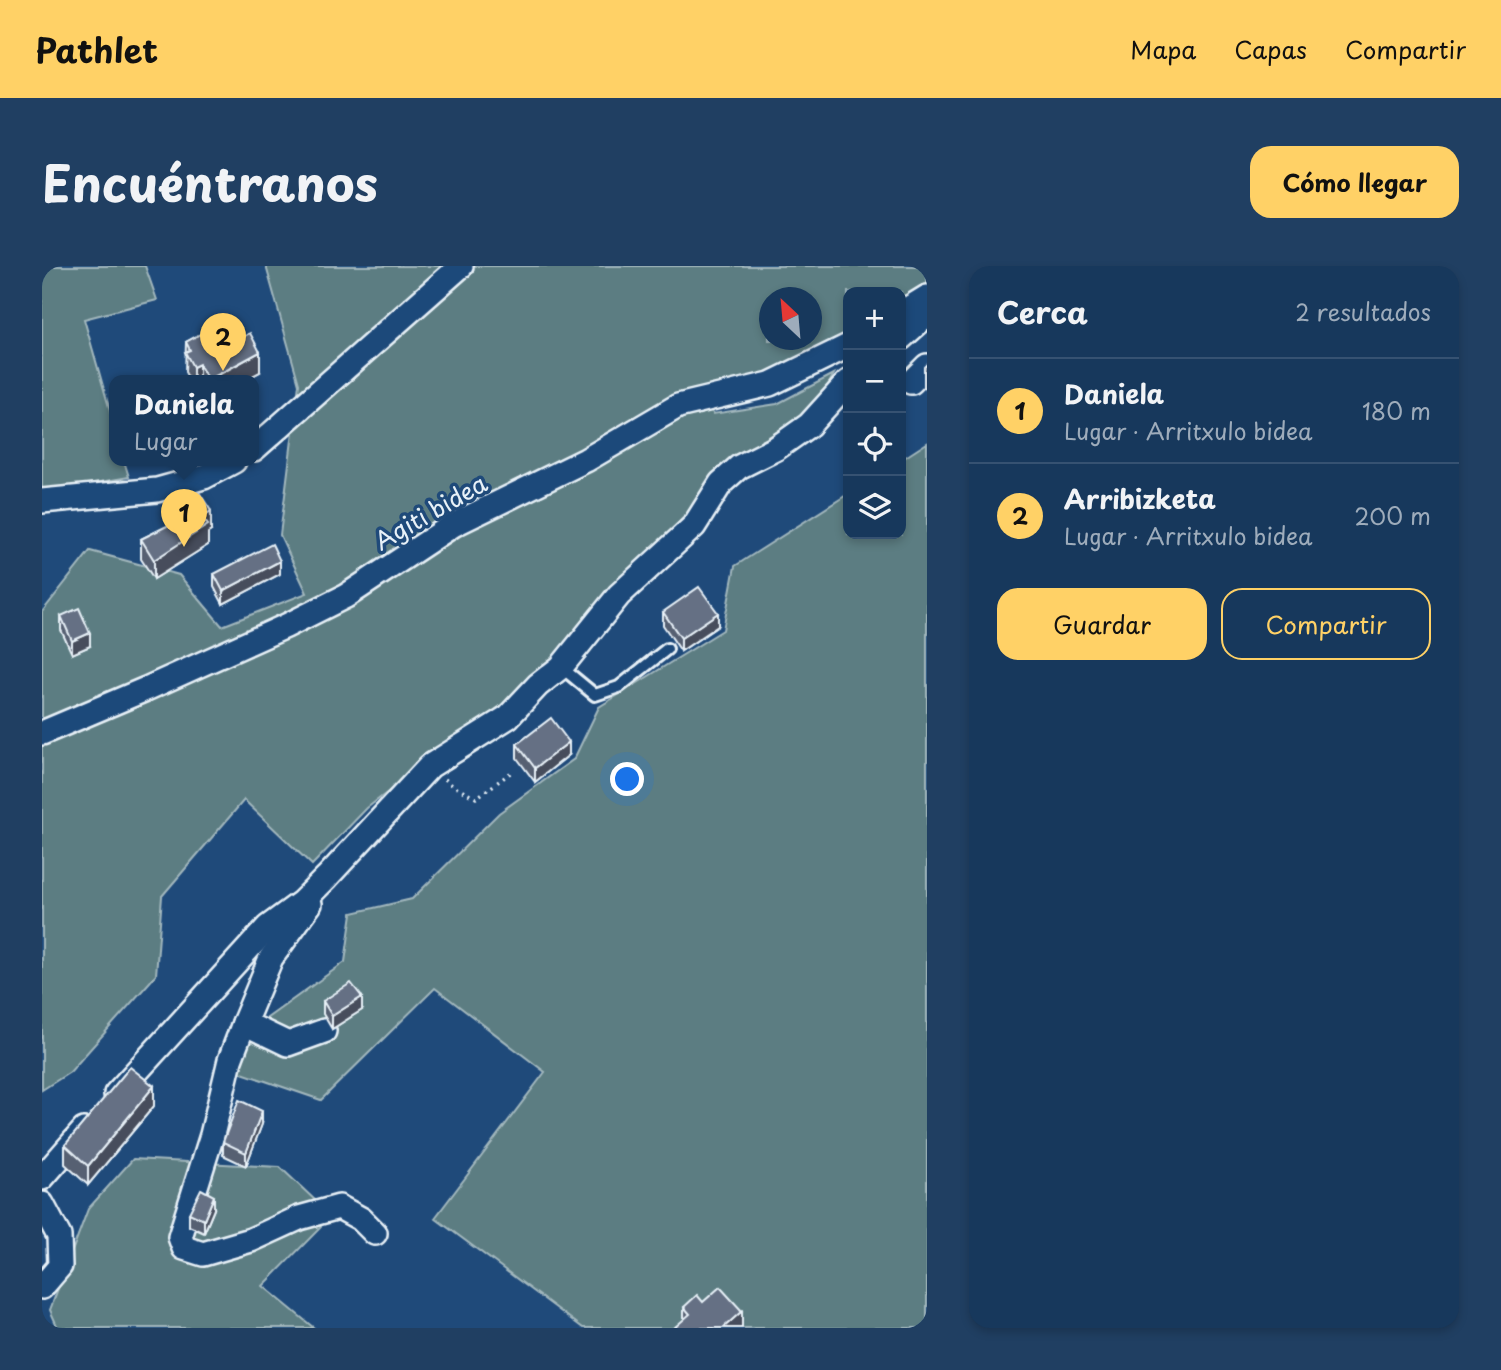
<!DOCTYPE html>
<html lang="es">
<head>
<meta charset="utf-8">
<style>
	:root { --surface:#17385c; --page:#203f62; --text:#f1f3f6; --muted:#9eacbb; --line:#365272; --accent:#ffd166 }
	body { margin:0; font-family:"Playpen Sans",sans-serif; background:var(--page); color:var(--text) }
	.controls { position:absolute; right:21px; top:21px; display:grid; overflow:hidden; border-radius:14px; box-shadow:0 4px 10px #0003 }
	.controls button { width:63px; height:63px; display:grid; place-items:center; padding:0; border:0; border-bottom:2px solid var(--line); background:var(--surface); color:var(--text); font:35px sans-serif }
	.compass { position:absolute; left:717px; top:21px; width:63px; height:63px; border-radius:50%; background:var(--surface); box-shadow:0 4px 10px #0003; rotate:334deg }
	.you { position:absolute; left:586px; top:514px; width:24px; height:24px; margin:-18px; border:5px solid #fff; border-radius:50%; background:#1a73e8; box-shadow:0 0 0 10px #1a73e833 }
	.badge { display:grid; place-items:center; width:46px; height:46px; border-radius:50%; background:var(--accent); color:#111; font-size:23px; font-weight:700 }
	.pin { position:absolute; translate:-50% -58px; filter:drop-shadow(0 2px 4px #0008) }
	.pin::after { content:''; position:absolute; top:37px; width:24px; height:21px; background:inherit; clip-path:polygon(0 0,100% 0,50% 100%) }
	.popup { position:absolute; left:67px; top:109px; width:150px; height:91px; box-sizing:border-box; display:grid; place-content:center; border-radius:14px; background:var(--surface); filter:drop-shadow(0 2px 5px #0005); font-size:23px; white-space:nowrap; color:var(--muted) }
	.popup b { font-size:26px; color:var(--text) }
	.popup::after { content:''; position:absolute; left:50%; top:100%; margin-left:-14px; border:14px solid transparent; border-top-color:var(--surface) }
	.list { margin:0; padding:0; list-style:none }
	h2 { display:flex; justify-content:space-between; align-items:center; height:91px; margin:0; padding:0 28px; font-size:30px }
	h2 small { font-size:23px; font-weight:400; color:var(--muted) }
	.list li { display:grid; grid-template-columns:46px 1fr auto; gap:21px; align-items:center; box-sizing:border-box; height:105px; padding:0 28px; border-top:2px solid var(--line) }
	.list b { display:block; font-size:26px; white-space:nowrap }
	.list p { margin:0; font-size:23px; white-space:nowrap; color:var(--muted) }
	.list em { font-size:23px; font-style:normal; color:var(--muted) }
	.actions { display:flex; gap:14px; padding:21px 28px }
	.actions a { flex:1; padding:16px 0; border:2px solid var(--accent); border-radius:21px; text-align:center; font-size:24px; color:var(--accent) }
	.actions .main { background:var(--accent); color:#111 }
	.icon { flex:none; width:38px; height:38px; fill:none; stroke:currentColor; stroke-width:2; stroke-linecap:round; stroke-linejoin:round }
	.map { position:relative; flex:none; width:885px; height:1062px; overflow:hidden; border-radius:21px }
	header { display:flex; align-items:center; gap:42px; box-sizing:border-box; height:98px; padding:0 35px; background:var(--accent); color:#111 }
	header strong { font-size:33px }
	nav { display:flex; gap:38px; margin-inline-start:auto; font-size:24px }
	.intro { display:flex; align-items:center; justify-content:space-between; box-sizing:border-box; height:168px; padding:0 42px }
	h1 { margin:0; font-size:49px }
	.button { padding:18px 32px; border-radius:21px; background:var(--accent); color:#111; font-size:24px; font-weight:700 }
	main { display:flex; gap:42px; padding:0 42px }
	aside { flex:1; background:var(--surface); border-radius:21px; box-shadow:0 4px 10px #0003 }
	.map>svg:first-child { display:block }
	.green { fill:#5c7d82; stroke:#a2b7bd; stroke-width:2; fill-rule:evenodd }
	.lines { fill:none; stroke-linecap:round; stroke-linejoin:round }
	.lane-casing { stroke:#e8f1f8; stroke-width:16 }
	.street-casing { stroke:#e8f1f8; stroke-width:28 }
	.path { stroke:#e8f1f8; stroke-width:3.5; stroke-dasharray:2 5; stroke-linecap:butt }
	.lane { stroke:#1f4a7a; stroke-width:10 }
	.street { stroke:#1f4a7a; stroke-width:23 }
	.wall { fill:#576072; stroke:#e8f1f8; stroke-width:2 }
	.shaded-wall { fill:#474e5c; stroke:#e8f1f8; stroke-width:2 }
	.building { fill:#657084; stroke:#e8f1f8; stroke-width:2 }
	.labels { text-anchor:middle; stroke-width:7; stroke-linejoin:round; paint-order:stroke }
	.street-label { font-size:24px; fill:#e8f1f8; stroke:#1f4a7a }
</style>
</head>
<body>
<header>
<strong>Pathlet</strong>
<nav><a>Mapa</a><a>Capas</a><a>Compartir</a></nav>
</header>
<div class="intro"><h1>Encuéntranos</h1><a class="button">Cómo llegar</a></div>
<main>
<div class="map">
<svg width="885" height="1062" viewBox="0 0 885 1062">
	<rect width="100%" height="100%" fill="#1f4a7a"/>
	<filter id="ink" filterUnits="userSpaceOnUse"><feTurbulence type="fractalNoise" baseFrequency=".0143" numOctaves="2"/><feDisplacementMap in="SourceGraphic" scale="14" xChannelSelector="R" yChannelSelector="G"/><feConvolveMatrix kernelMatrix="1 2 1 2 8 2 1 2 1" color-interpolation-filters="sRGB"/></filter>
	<g filter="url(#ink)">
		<g class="green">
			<path d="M0,0h103l12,34 -73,19 30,106v36h10l5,16 -87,15z"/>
			<path d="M224,0h661v26l-26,16v-16h-53v49l-80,40 -63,12 8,21 64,-10 57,-30 -19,35 -78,47 -181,207 -189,145 -55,57 -68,-65 -82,96 -6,79 -86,97 -28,18v-478l48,-61 89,24 43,51 85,-33 -27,-58 19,-151zM727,32h42v42h-42z"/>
			<path d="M885,177v885h-344l-148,-110 110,-146 -110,-84 -114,112 -82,-28 10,-41 96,-69 7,-49 60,-14 87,-86 75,-54 25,-52 124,-77 12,-64 113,-72v40h53v-74z"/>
			<path d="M91,893l147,8 37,35 4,25 -58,59 51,42h-256l-8,-18 38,-101z"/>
		</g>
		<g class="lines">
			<defs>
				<path id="lane" d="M519,401l34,28 24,-8 48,-38"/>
				<g id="street">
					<path d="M859,47l26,-16"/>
					<path d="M859,72l26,-23"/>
					<path d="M869,116l16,-16"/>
					<path d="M212,183l207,-183"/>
					<path d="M0,235l115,-11 47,-13 30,-16"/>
					<path d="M0,467l104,-44 140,-63 60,-30 107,-71 133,-65 92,-54 92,-22 78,-38"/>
					<path d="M268,638l-39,54 -27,65 -14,37 -18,75 -32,102 4,11 19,6 48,-14 48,-22 40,-11 22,12 14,14"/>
					<path d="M202,757l44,21 36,-13"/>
					<path d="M74,828l152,-167 34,-25 25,-25 103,-111 78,-49 30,-32 23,-18 58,-72 75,-69 27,-43 18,-16 36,-18 34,-24 39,-43"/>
					<path d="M0,912l42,-48"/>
					<path d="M0,938l17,32 1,30 -18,21"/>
				</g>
			</defs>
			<use href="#lane" class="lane-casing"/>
			<use href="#street" class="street-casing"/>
			<path class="path" d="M403,513l8,7 23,12 37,-27"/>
			<use href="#lane" class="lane"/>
			<use href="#street" class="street"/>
		</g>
		<g class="wall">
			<path d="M163,68l55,38 -17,9h-53l-5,-9 1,-30z"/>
			<path d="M885,98v26l-3,-3v-20z"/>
			<path d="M139,237l30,28 -3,2v12l-54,34 -13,-20v-20l27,-13v-11l13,-9z"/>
			<path d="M172,308h66l-57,30 -9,-17z"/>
			<path d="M621,346l55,14 -37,25 -18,-26z"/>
			<path d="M19,350l29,30 -18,8 -11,-24z"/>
			<path d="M475,478l52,11 -34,27 -18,-24z"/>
			<path d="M281,735l39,9 -30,19 -9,-15z"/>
			<path d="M112,840l-66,79 -23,-21v-19z"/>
			<path d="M220,858l-16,42 -23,-11v-13z"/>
			<path d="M172,943l-10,24 -15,-7v-13z"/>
			<path d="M661,1036l39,26 -58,-8v-13z"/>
		</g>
		<g class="shaded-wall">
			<path d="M218,86v20l-17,9h-35z"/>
			<path d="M157,98v17h-6v-14z"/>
			<path d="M169,245v20l-3,2v12l-54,34v-19l48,-43z"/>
			<path d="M238,295v13l-57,30v-13z"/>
			<path d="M676,347v13l-37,25v-13z"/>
			<path d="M48,367v13l-18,8v-13z"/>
			<path d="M527,476v13l-34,27v-14z"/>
			<path d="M320,731v13l-30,19v-13z"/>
			<path d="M112,820v20l-66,79v-19z"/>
			<path d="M220,845v13l-16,42v-13z"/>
			<path d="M172,930v13l-10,24v-13z"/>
			<path d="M700,1045v17h-19z"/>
		</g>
		<g class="building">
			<path d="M190,54l9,18 9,-5 10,19 -52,28 -9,-16 -6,3 -8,-15 5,-2 -4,-8 18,-10 1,2z"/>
			<path d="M157,226l12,19 -9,6 6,8 -54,35 -13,-21 32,-16 -5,-8 15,-10 -2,-2z"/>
			<path d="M230,278l8,17 -57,30 -9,-17z"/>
			<path d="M657,321l19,26 -37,25 -18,-26z"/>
			<path d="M37,342l11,25 -18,8 -11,-25z"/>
			<path d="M509,452l18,24 -34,26 -18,-24z"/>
			<path d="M309,717l11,14 -30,19 -9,-15z"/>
			<path d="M88,801l24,19 -66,80 -23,-21z"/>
			<path d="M197,834l23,11 -16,42 -23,-11z"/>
			<path d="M159,923l13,7 -10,24 -15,-7z"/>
			<path d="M678,1021l22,24 -19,17h-49l16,-14 -6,-7 13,-12 6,7z"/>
		</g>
	</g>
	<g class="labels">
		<g class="street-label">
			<text transform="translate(389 247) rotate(-30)" y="8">Agiti bidea</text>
		</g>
	</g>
</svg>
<div class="controls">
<button>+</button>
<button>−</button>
<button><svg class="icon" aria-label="locate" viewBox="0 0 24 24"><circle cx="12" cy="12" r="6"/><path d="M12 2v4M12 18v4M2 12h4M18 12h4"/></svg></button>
<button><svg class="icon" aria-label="layers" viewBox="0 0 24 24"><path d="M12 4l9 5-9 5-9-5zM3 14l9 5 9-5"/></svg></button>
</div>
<svg class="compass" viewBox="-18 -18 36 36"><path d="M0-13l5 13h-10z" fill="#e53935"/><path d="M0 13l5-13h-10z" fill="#9eacbb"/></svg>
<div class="you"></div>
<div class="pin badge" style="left:142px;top:281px">1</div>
<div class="popup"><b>Daniela</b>Lugar</div>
<div class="pin badge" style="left:181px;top:105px">2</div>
</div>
<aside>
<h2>Cerca<small>2 resultados</small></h2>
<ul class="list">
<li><span class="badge">1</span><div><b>Daniela</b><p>Lugar · Arritxulo bidea</p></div><em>180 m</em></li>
<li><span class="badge">2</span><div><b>Arribizketa</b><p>Lugar · Arritxulo bidea</p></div><em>200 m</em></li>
</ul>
<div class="actions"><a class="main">Guardar</a><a>Compartir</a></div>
</aside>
</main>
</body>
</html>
